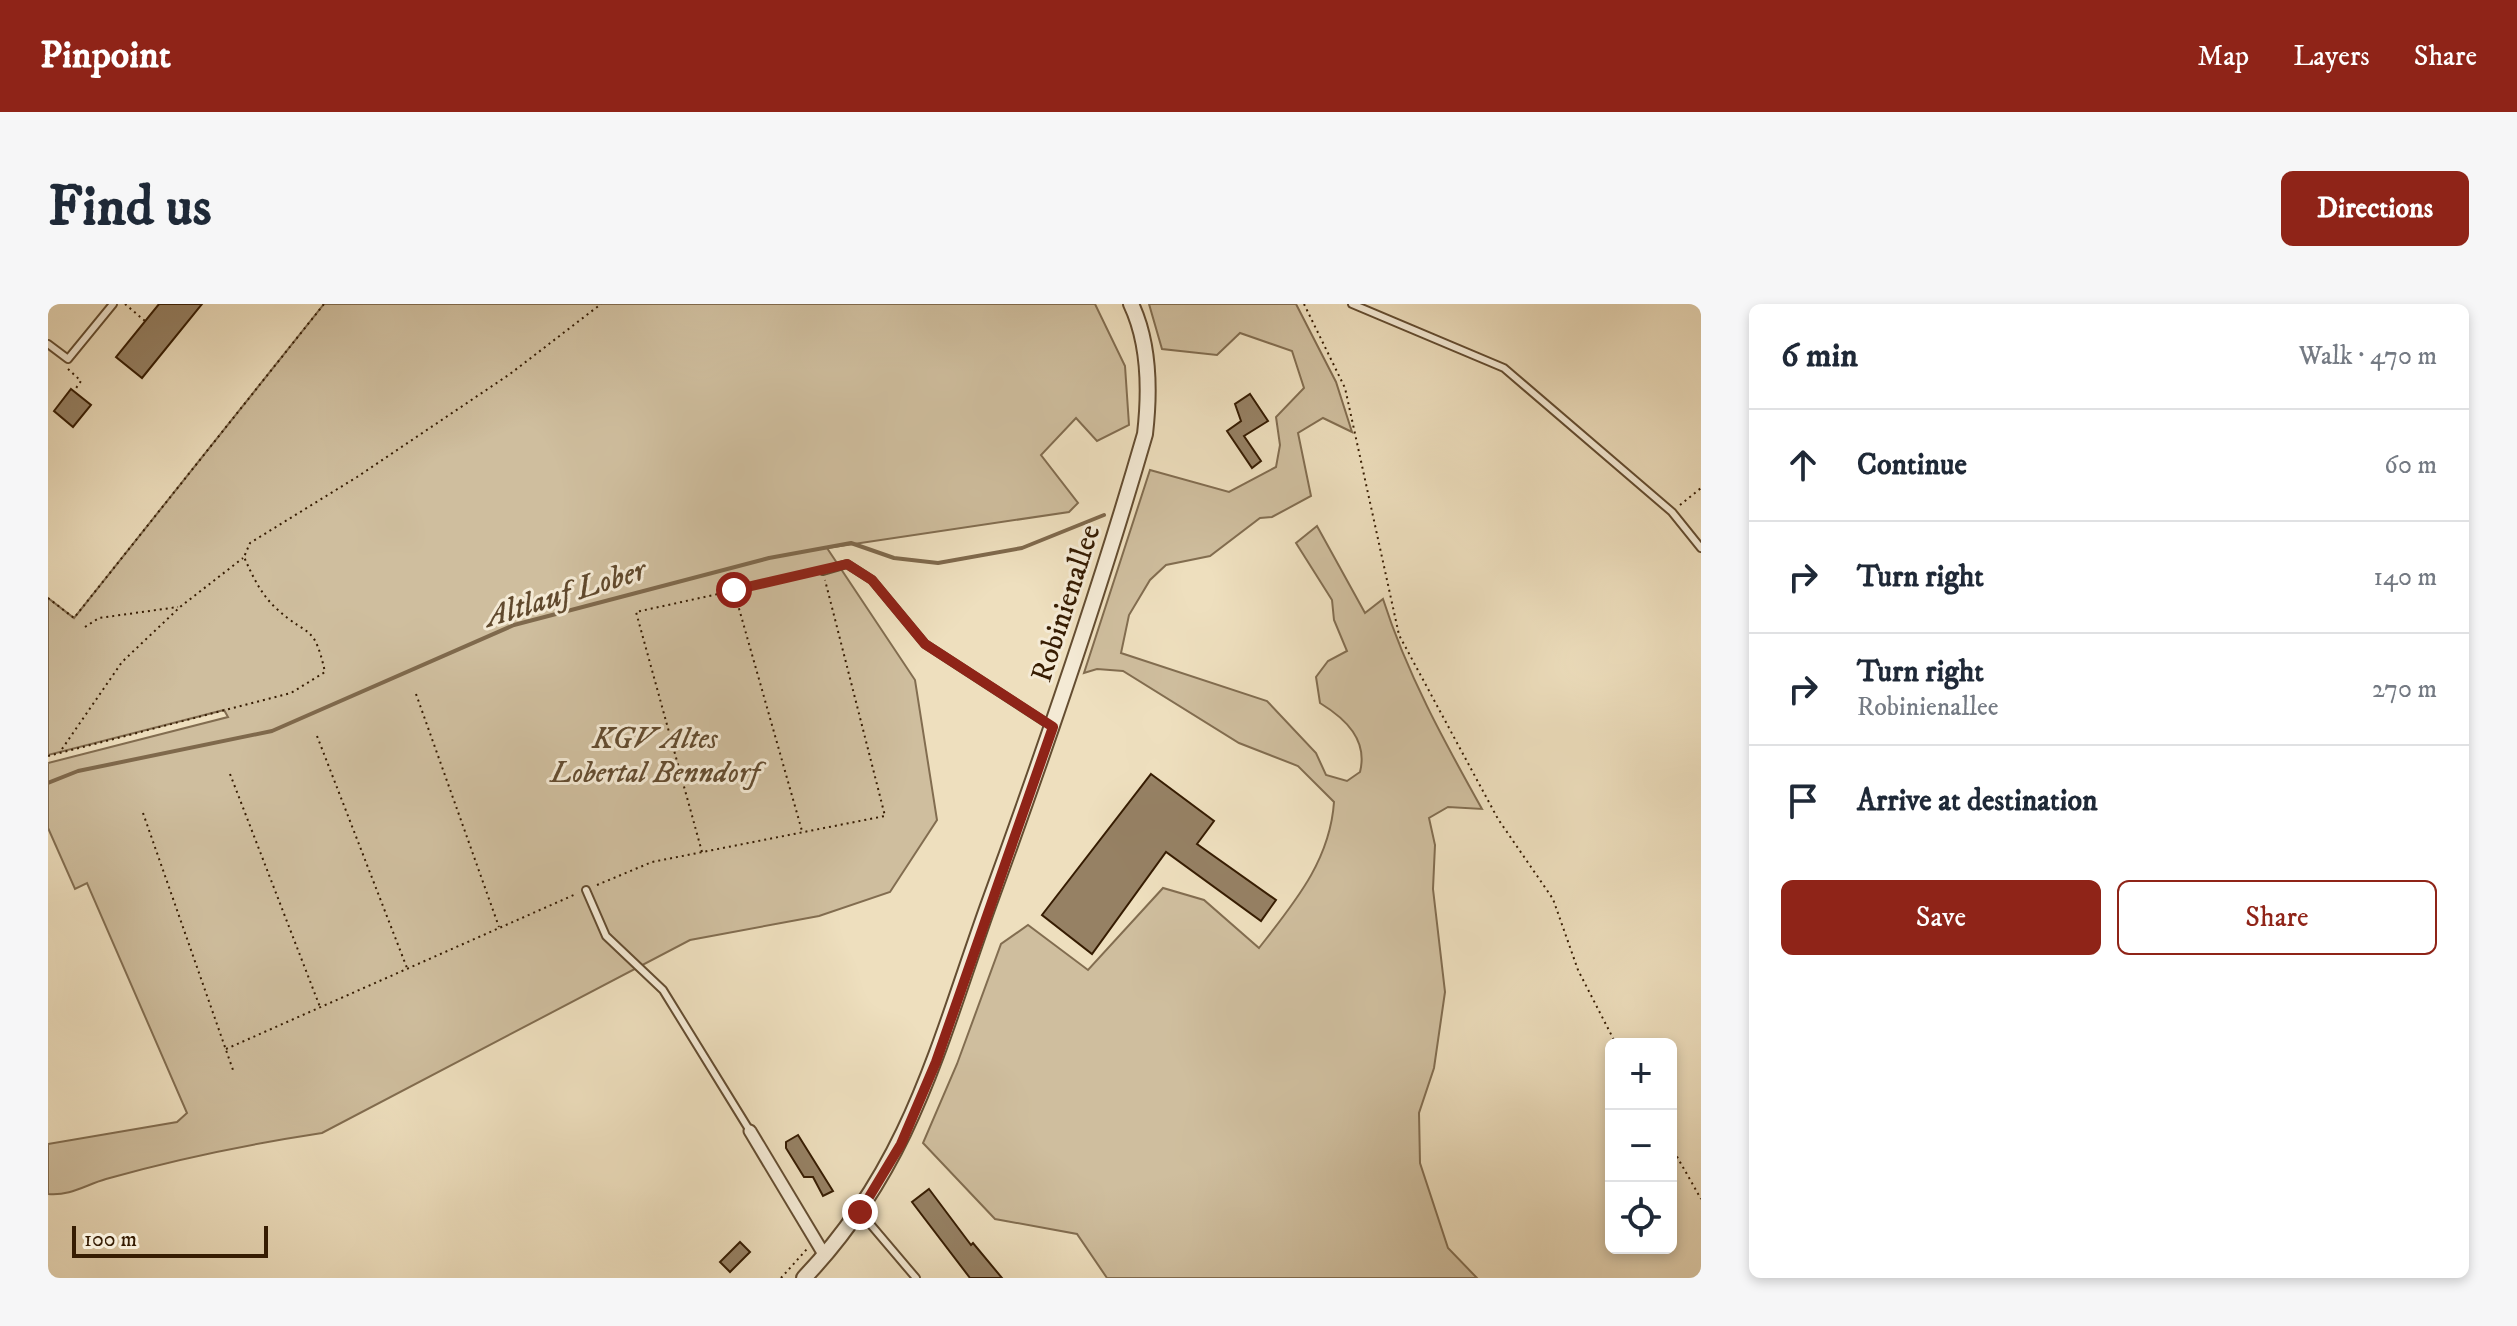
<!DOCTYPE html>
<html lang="en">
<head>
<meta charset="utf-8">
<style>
	:root { --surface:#fff; --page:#f6f6f7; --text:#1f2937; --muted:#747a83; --line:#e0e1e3; --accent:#8f2418 }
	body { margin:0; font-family:"IM FELL DW Pica",serif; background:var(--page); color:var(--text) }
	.controls { position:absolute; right:24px; bottom:24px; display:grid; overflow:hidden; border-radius:12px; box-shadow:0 4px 12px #0003 }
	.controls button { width:72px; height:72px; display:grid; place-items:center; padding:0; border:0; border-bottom:2px solid var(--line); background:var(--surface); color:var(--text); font:40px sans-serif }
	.scale { position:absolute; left:24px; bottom:20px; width:196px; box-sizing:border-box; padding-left:8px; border:4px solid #361c02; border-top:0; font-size:22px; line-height:28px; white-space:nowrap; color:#361c02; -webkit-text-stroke:6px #f4ead5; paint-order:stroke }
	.stop { position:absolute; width:24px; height:24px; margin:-18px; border:6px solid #8f2418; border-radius:50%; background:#fff }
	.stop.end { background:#8f2418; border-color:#fff; box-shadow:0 2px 8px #0008 }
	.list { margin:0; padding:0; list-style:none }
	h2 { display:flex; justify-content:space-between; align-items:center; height:104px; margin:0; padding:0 32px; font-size:34px }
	h2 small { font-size:26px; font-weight:400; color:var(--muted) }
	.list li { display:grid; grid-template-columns:52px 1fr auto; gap:24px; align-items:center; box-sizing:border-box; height:112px; padding:0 32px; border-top:2px solid var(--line) }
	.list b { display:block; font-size:30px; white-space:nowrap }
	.list p { margin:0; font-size:26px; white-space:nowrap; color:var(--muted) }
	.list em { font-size:26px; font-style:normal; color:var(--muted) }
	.actions { display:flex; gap:16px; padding:24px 32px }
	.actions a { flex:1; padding:18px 0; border:2px solid var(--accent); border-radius:12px; text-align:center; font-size:28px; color:var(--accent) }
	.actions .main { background:var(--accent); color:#fff }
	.icon { flex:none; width:44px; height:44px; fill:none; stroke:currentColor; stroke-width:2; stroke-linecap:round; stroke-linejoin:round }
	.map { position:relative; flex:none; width:1653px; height:974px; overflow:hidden; border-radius:12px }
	header { display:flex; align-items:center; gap:48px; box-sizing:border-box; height:112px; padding:0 40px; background:var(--accent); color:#fff }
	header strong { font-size:38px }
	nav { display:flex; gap:44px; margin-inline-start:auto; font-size:28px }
	.intro { display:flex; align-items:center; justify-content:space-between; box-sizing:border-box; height:192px; padding:0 48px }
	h1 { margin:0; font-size:56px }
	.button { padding:20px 36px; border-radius:12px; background:var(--accent); color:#fff; font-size:28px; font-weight:700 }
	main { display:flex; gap:48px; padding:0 48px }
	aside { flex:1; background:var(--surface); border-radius:12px; box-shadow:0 4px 12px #0003 }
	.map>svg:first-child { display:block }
	.green { fill:#cfbe9e; stroke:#826d50; stroke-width:2 }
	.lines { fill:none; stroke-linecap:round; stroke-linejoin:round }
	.stream { stroke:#7f694c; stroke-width:4 }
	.building { fill:#968164; stroke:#361c02; stroke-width:2 }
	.service-casing { stroke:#644d31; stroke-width:10 }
	.minor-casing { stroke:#644d31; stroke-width:15 }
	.tertiary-casing { stroke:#644d31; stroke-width:18 }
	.path { stroke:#361c02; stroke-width:2; stroke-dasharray:2 4; stroke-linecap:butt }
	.service { stroke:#f4ead5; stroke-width:6 }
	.minor { stroke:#f4ead5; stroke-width:11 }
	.tertiary { stroke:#f4ead5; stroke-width:14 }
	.route { stroke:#8f2418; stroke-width:10 }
	.labels { text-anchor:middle; stroke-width:6; stroke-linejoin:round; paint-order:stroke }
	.street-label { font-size:30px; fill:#361c02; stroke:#f4ead5 }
	.park-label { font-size:30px; font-style:italic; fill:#644d31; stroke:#f4ead5 }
	.water-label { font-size:32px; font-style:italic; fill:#60492d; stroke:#f4ead5 }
</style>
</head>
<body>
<header>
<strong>Pinpoint</strong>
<nav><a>Map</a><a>Layers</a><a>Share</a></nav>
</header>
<div class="intro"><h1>Find us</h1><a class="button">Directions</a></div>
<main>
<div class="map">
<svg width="1653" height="974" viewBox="0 0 1653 974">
	<rect width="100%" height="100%" fill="#eedfbe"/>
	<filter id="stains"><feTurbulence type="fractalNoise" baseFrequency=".0025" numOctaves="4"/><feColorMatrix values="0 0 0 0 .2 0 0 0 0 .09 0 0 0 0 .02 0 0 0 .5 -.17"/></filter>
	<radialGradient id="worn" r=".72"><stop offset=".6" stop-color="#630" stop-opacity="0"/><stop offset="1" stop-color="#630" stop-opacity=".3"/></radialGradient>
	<g class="green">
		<path d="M276,0h771l30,62 4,59 -32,16 -21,-23 -35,37 37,48 -9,9 -242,36 88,132 22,140 -47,72 -71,24 -129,24 -368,193c-72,11 -146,26 -216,46 -21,6 -35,17 -58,15v-50l129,-22 10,-9 -100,-230 -12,6 -27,-61v-65l180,-46 -4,-7 -176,45v-157l26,20z"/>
		<path d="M1101,0h147l40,78 16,50 -29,-14 -25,15 13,63 -39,21 -12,1 -50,38 -44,9 -16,15 -21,35 -8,38 146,48 49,52 10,22 21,6 13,-9c8,-32 -14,-53 -40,-69l-4,-26 12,-16 19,-10 -13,-31 -2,-20 -36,-57 21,-17 48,87 18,-14c24,75 61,142 99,210l-34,-2 -19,11 6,27 -2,44 12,103 -11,76 -15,45 1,50 28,85 29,30h-370l-30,-44 -82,-15 -72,-76 34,-79 44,-120 27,-19 60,45 75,-82 41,12 55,48c35,-45 71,-87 75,-146l-36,-36 -59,-23 -116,-72 -26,-2 -13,4 66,-203 79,22 47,-25 4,-22 -4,-28 28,-29 -12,-37 -52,-18 -23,22 -55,-6z"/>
	</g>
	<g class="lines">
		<path class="stream" d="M0,479l30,-12 194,-40 242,-106 255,-67 82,-15 43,15 44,5 84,-15 82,-33"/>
	</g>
	<g class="building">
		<path d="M111,0h43l-60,74 -26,-21z"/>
		<path d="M23,85l20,16 -18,22 -19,-16z"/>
		<path d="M1202,90l18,27 -24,15 17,25 -9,7 -25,-37 14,-10 -6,-17z"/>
		<path d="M1103,470l63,47 -17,23 79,56 -15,21 -95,-69 -74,102 -50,-39z"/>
		<path d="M750,831l35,56 -10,5 -10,-19h-9l-18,-29v-6z"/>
		<path d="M881,885l42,56 2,-2 29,35h-32l-58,-76z"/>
		<path d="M692,938l10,10 -20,20 -10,-10z"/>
	</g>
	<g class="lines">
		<defs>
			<g id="service">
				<path d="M1304,0l152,64 168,144 29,36"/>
				<path d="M0,40l20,15 45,-55"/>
				<path d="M775,267l24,-7 25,16 53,64 126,82"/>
				<path d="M538,586l20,46 57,54 87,141"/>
				<path d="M812,908l56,66"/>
			</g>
			<path id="minor" d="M702,827l75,125"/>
			<path id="tertiary" d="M756,974c106,-111 134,-232 184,-372 57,-156 111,-313 157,-472 5,-43 5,-90 -14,-130"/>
		</defs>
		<use href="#service" class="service-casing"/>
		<use href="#minor" class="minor-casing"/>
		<use href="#tertiary" class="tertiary-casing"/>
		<g class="path">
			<path d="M77,0l20,17"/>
			<path d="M1256,0l41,84 54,247 99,184 55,80 25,71 38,74"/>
			<path d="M20,65l13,12 -7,10"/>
			<path d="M1632,201l21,-17"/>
			<path d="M686,287l68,240"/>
			<path d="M0,294l26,20 250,-314"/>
			<path d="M37,323l14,-9 79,-11"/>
			<path d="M368,390l83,233"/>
			<path d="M269,432l90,232"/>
			<path d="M14,445l60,-87 58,-55 63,-49"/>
			<path d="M0,452l243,-63 34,-21c-11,-49 -16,-34 -47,-62 -17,-15 -25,-33 -34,-53l6,-14 107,-66 153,-103 91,-70"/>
			<path d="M182,470l90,233"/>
			<path d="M95,509l90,257"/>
			<path d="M654,548l-66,-240 178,-39"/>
			<path d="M549,581l55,-23 233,-46 -60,-236"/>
			<path d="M178,745l350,-155"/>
			<path d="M1623,842l30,53"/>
			<path d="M733,974l26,-29"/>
		</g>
		<use href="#service" class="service"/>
		<use href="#minor" class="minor"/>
		<use href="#tertiary" class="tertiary"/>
	</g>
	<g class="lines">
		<path class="route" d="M686,286l113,-26 25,16 53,64 128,83 -117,335 -35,82 -41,68"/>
	</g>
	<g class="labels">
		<g class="street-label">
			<text transform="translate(1017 299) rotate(-72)" y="10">Robinienallee</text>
		</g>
		<g class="park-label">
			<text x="607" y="444">KGV Altes<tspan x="607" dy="34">Lobertal Benndorf</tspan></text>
		</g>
		<g class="water-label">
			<text transform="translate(517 288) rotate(-17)" y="11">Altlauf Lober</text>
		</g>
	</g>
	<rect width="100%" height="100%" filter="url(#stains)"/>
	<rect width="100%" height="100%" fill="url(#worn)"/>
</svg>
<div class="controls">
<button>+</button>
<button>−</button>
<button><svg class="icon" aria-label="locate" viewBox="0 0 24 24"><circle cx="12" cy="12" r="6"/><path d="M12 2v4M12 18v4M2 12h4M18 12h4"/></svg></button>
</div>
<div class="scale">100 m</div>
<div class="stop" style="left:686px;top:286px"></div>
<div class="stop end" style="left:812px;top:908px"></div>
</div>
<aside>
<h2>6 min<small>Walk · 470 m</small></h2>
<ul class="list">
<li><svg class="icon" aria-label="ahead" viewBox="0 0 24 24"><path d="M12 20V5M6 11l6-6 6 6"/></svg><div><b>Continue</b></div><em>60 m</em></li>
<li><svg class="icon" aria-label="right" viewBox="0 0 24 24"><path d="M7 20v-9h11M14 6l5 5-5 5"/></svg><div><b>Turn right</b></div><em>140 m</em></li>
<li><svg class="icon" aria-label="right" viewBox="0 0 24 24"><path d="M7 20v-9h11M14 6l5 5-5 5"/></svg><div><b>Turn right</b><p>Robinienallee</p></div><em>270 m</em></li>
<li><svg class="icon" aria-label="arrive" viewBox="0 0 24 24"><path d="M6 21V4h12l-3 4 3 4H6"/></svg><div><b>Arrive at destination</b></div></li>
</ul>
<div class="actions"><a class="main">Save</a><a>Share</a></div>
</aside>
</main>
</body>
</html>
